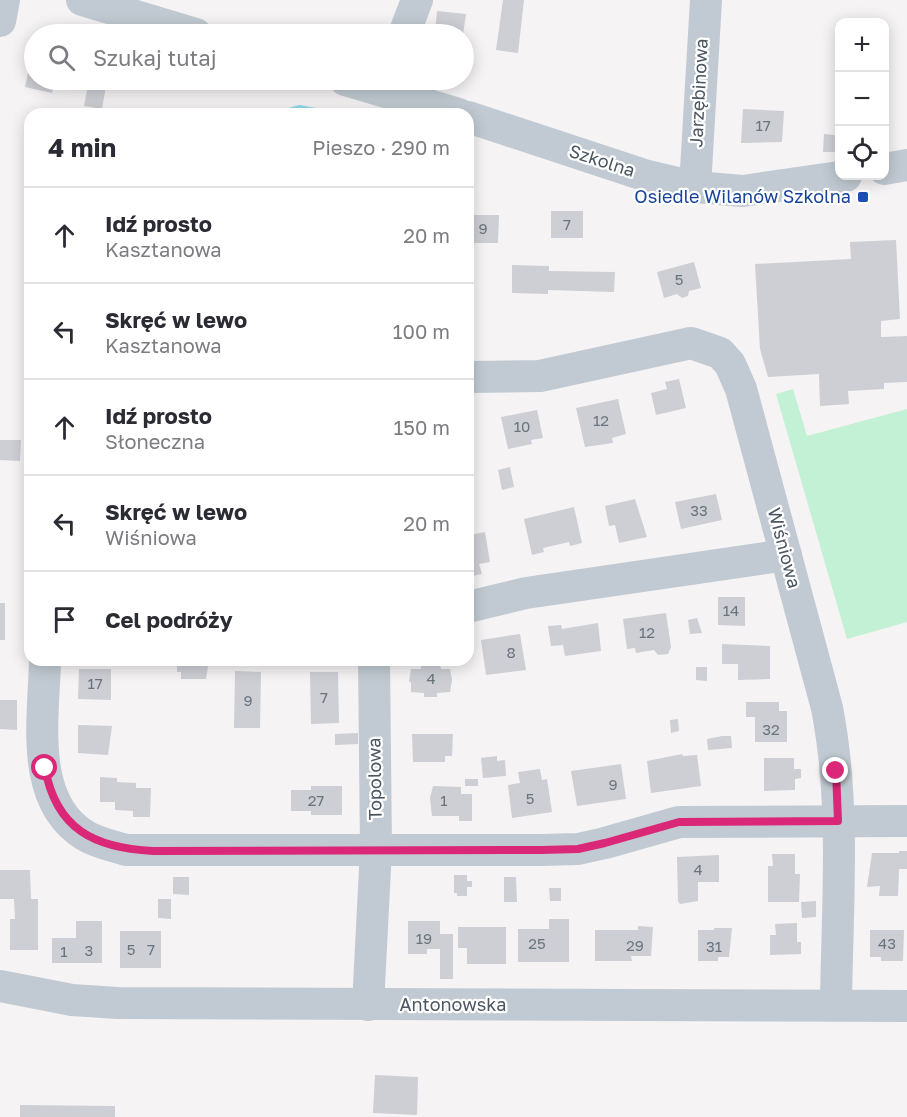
<!DOCTYPE html>
<html lang="pl">
<head>
<meta charset="utf-8">
<style>
	:root { --surface:#fff; --page:#f2f2f3; --text:#2b2b33; --muted:#7c7c81; --line:#e1e1e2 }
	body { margin:0; font-family:"Golos Text",sans-serif; background:var(--page); color:var(--text) }
	.controls { position:absolute; right:18px; top:18px; display:grid; overflow:hidden; border-radius:12px; box-shadow:0 3px 15px #0003 }
	.controls button { width:54px; height:54px; display:grid; place-items:center; padding:0; border:0; border-bottom:2px solid var(--line); background:var(--surface); color:var(--text); font:30px sans-serif }
	.stop { position:absolute; width:18px; height:18px; margin:-14px; border:4px solid #db2777; border-radius:50%; background:#fff }
	.stop.end { background:#db2777; border-color:#fff; box-shadow:0 2px 6px #0008 }
	.list { margin:0; padding:0; list-style:none }
	h2 { display:flex; justify-content:space-between; align-items:center; height:78px; margin:0; padding:0 24px; font-size:26px }
	h2 small { font-size:20px; font-weight:400; color:var(--muted) }
	.list li { display:grid; grid-template-columns:39px 1fr auto; gap:18px; align-items:center; box-sizing:border-box; height:96px; padding:0 24px; border-top:2px solid var(--line) }
	.list b { display:block; font-size:22px; white-space:nowrap }
	.list p { margin:0; font-size:20px; white-space:nowrap; color:var(--muted) }
	.list em { font-size:20px; font-style:normal; color:var(--muted) }
	.icon { flex:none; width:33px; height:33px; fill:none; stroke:currentColor; stroke-width:2; stroke-linecap:round; stroke-linejoin:round }
	.map { position:relative; flex:none; width:907px; height:1117px; overflow:hidden }
	.search { position:absolute; background:var(--surface); box-shadow:0 3px 15px #0003; left:24px; top:24px; width:450px; height:66px; display:flex; align-items:center; gap:15px; box-sizing:border-box; padding:0 21px; border-radius:33px; color:var(--muted); font-size:22px }
	.panel { position:absolute; background:var(--surface); box-shadow:0 3px 15px #0003; left:24px; top:108px; width:450px; height:558px; border-radius:18px }
	.map>svg:first-child { display:block }
	.green { fill:#c3f1d5 }
	.lines { fill:none; stroke-linecap:round; stroke-linejoin:round }
	.stream { stroke:#90daee; stroke-width:6 }
	.building { fill:#cdcfd5 }
	.minor { stroke:#c1cad2; stroke-width:32 }
	.route { stroke:#db2777; stroke-width:8 }
	.transit-dot { fill:#1a4fb4; stroke:#fff; stroke-width:2 }
	.labels { text-anchor:middle; stroke-width:4.5; stroke-linejoin:round; paint-order:stroke }
	.number-label { font-size:15px; fill:#6b747e }
	.street-label { font-size:18px; fill:#4a5661; stroke:#fff }
	.transit-label { font-size:18px; fill:#164399; stroke:#fff; text-anchor:end }
</style>
</head>
<body>
<div class="map">
<svg width="907" height="1117" viewBox="0 0 907 1117">
	<rect width="100%" height="100%" fill="#f5f3f3"/>
	<path class="green" d="M793,389l14,47 100,-27v213l-60,17 -71,-245z"/>
	<g class="lines">
		<g class="stream">
			<path d="M279,114l20,-6 32,6"/>
			<path d="M337,114l4,-1"/>
		</g>
	</g>
	<g class="building">
		<path d="M503,0h21l-6,53 -22,-3z"/>
		<path d="M437,11l29,3 -3,20h-28z"/>
		<path d="M32,54h2v26h21l-3,13 -27,-6z"/>
		<path d="M89,80h18l-5,29 -18,-3z"/>
		<path d="M743,109l41,2 -2,31 -41,1z"/>
		<path d="M824,134l11,1v17h-12z"/>
		<rect x="551" y="211" width="32" height="27"/>
		<path d="M468,215h31l-1,28h-30z"/>
		<path d="M896,240l4,79 -19,2v16l26,-1v46l-23,1v6l-36,2 1,13 -29,2 -1,-32 -51,3 -8,-28 -5,-85 96,-5 -1,-17z"/>
		<path d="M694,262l7,26 -12,3 -1,5 -6,2 -5,-4 -13,4 -7,-26z"/>
		<path d="M512,265l37,1v5l66,1 -1,20 -66,-2v4l-36,-1z"/>
		<path d="M679,379l7,29 -30,7 -5,-22 16,-4 -2,-7z"/>
		<path d="M618,399l8,35 -14,4 1,5 -28,4 -9,-39z"/>
		<path d="M537,410l6,28 -12,2 1,4 -24,5 -7,-32z"/>
		<path d="M0,440h21l-1,21 -20,-1z"/>
		<path d="M510,467l4,20 -12,3 -4,-20z"/>
		<path d="M716,494l6,26 -41,9 -6,-27z"/>
		<path d="M635,499l12,38 -28,6 -4,-18 -6,1 -4,-20z"/>
		<path d="M574,507l8,36 -12,3 -1,-4 -26,6 1,4 -12,3 -8,-36z"/>
		<path d="M485,532l5,30 -11,2 3,10 -14,3v-39l2,-3z"/>
		<path d="M718,597h27v29l-27,-1z"/>
		<rect x="0" y="603" width="5" height="37"/>
		<path d="M666,613l5,34 -3,7 -10,1 -4,-5 -18,3 -1,-5 -8,1 -4,-30z"/>
		<path d="M697,618l5,15 -12,1 -2,-14z"/>
		<path d="M598,623l3,28 -36,5 -2,-11 -12,1 -3,-20 13,-1 1,4z"/>
		<path d="M520,634l6,36 -40,5 -5,-35z"/>
		<path d="M722,644l48,2v33l-32,1v-16h-16z"/>
		<path d="M177,660h32l-3,19h-25v-7h-4z"/>
		<path d="M427,662l13,3 1,4h9l2,11 -2,12 -13,1v4h-13v-4l-13,-1v-9l-2,-2 2,-12h10v-4z"/>
		<path d="M696,667h11v14l-11,-1z"/>
		<path d="M79,669h32v31l-33,-1z"/>
		<path d="M235,671l26,1 -1,56h-26z"/>
		<path d="M310,672h28l1,51 -28,1z"/>
		<path d="M0,700h17v30l-17,-1z"/>
		<path d="M746,702h33v9h8v31h-32v-25h-9z"/>
		<path d="M678,719l1,12 -8,2 -1,-13z"/>
		<path d="M78,725l34,1 -4,29 -30,-2z"/>
		<path d="M358,733v11l-23,1v-11z"/>
		<path d="M412,734h41l-1,22h-7v6h-32z"/>
		<path d="M722,736h9l1,12 -24,2 -1,-11z"/>
		<path d="M682,754l1,2 14,-1 4,31 -50,7 -4,-32z"/>
		<path d="M497,756v5l8,-1 1,16 -23,2 -2,-20z"/>
		<path d="M764,758h30v11h7v9l-6,1v11l-31,1z"/>
		<path d="M621,764l5,35 -49,7 -6,-35z"/>
		<path d="M540,769l2,11 5,-1 5,33 -40,6 -4,-33 12,-2 -2,-11z"/>
		<path d="M100,777l17,1v4l19,1v5h15l-1,29h-17v-6l-18,-1v-8h-15z"/>
		<rect x="465" y="779" width="13" height="7"/>
		<path d="M311,786h31v29h-31v-4h-20v-21h20z"/>
		<path d="M433,786l28,1v7h11v27h-13v-5h-27l-2,-18z"/>
		<path d="M899,851h8v18h-8l-1,27h-19l1,-10 -13,1 5,-34h27z"/>
		<path d="M772,854h23v20h5l-1,28h-31v-36h5z"/>
		<path d="M719,855v27h-21v19l-18,3 -2,-3 -1,-44z"/>
		<path d="M0,870h30l1,29h7v51h-28v-31h5l-1,-20h-14z"/>
		<path d="M454,875h13v6h5v6h-5v9h-10v-3h-3z"/>
		<path d="M173,877h16v18l-16,-1z"/>
		<path d="M504,877h12l1,25h-13z"/>
		<path d="M549,888h12v13h-11z"/>
		<path d="M158,899h13v20l-13,-1z"/>
		<path d="M816,901v16l-14,1 -1,-16z"/>
		<path d="M549,919h20v43h-51v-33h31z"/>
		<path d="M76,921h26v42h-50v-25h24z"/>
		<path d="M408,921h32v13h13v45h-13v-30h-13v5h-19z"/>
		<path d="M797,923v19h4v12l-31,1v-20h6l-1,-11z"/>
		<path d="M638,926l15,1 -2,29h-20l1,5h-37v-31h43z"/>
		<path d="M458,927h48v37h-39v-16h-9z"/>
		<path d="M714,928h18l-3,29h-11v4h-20v-31h16z"/>
		<path d="M870,930h34l-1,31h-22v-4h-11z"/>
		<rect x="120" y="931" width="41" height="37"/>
		<path d="M375,1075l43,2 -1,38 -44,-2z"/>
		<path d="M20,1105l95,1v11h-95z"/>
	</g>
	<g class="lines">
		<g class="minor">
			<path d="M82,0l114,34"/>
			<path d="M0,21l4,-21"/>
			<path d="M404,34l13,-34"/>
			<path d="M345,80l114,34"/>
			<path d="M468,117l176,58 51,12 48,4 103,-15"/>
			<path d="M884,169l23,-4"/>
			<path d="M695,187l11,-187"/>
			<path d="M468,377l72,-1 151,-33 29,10 10,11 11,25 86,319c19,98 10,199 9,297"/>
			<path d="M468,607l58,-14 260,-38"/>
			<path d="M45,660c-1,56 -17,142 41,176 12,7 27,10 40,14h416l36,-1 27,-6 74,-21 228,-1"/>
			<path d="M0,986l72,14 46,3 789,3"/>
			<path d="M368,1005l8,-156 -2,-189"/>
		</g>
	</g>
	<g class="lines">
		<path class="route" d="M45,768c11,61 49,80 108,83l389,-1 36,-1 27,-6 74,-21 159,-1 -2,-50"/>
	</g>
	<rect class="transit-dot" x="857" y="191" width="12" height="12" rx="3"/>
	<g class="labels">
		<g class="number-label">
			<text x="763" y="131">17</text>
			<text x="567" y="230">7</text>
			<text x="483" y="234">9</text>
			<text x="679" y="285">5</text>
			<text x="601" y="426">12</text>
			<text x="522" y="432">10</text>
			<text x="699" y="516">33</text>
			<text x="731" y="616">14</text>
			<text x="647" y="638">12</text>
			<text x="511" y="658">8</text>
			<text x="431" y="684">4</text>
			<text x="95" y="689">17</text>
			<text x="324" y="703">7</text>
			<text x="248" y="706">9</text>
			<text x="771" y="735">32</text>
			<text x="613" y="790">9</text>
			<text x="530" y="804">5</text>
			<text x="316" y="806">27</text>
			<text x="444" y="806">1</text>
			<text x="698" y="875">4</text>
			<text x="424" y="944">19</text>
			<text x="537" y="949">25</text>
			<text x="887" y="949">43</text>
			<text x="635" y="951">29</text>
			<text x="714" y="952">31</text>
			<text x="131" y="955">5</text>
			<text x="151" y="955">7</text>
			<text x="89" y="956">3</text>
			<text x="64" y="957">1</text>
		</g>
		<g class="street-label">
			<text transform="translate(699 93) rotate(-87)" y="6">Jarzębinowa</text>
			<text transform="translate(602 161) rotate(18)" y="6">Szkolna</text>
			<text transform="translate(784 548) rotate(75)" y="6">Wiśniowa</text>
			<text transform="translate(375 779) rotate(-91)" y="6">Topolowa</text>
			<text x="453" y="1011">Antonowska</text>
		</g>
		<g class="transit-label">
			<text x="851" y="203">Osiedle Wilanów Szkolna</text>
		</g>
	</g>
</svg>
<div class="controls">
<button>+</button>
<button>−</button>
<button><svg class="icon" aria-label="locate" viewBox="0 0 24 24"><circle cx="12" cy="12" r="6"/><path d="M12 2v4M12 18v4M2 12h4M18 12h4"/></svg></button>
</div>
<div class="stop" style="left:45px;top:768px"></div>
<div class="stop end" style="left:836px;top:771px"></div>
<div class="search"><svg class="icon" aria-label="search" viewBox="0 0 24 24"><circle cx="10" cy="10" r="6"/><path d="M15 15l6 6"/></svg>Szukaj tutaj</div>
<section class="panel">
<h2>4 min<small>Pieszo · 290 m</small></h2>
<ul class="list">
<li><svg class="icon" aria-label="ahead" viewBox="0 0 24 24"><path d="M12 20V5M6 11l6-6 6 6"/></svg><div><b>Idź prosto</b><p>Kasztanowa</p></div><em>20 m</em></li>
<li><svg class="icon" aria-label="left" viewBox="0 0 24 24"><path d="M17 20v-9H6M10 6l-5 5 5 5"/></svg><div><b>Skręć w lewo</b><p>Kasztanowa</p></div><em>100 m</em></li>
<li><svg class="icon" aria-label="ahead" viewBox="0 0 24 24"><path d="M12 20V5M6 11l6-6 6 6"/></svg><div><b>Idź prosto</b><p>Słoneczna</p></div><em>150 m</em></li>
<li><svg class="icon" aria-label="left" viewBox="0 0 24 24"><path d="M17 20v-9H6M10 6l-5 5 5 5"/></svg><div><b>Skręć w lewo</b><p>Wiśniowa</p></div><em>20 m</em></li>
<li><svg class="icon" aria-label="arrive" viewBox="0 0 24 24"><path d="M6 21V4h12l-3 4 3 4H6"/></svg><div><b>Cel podróży</b></div></li>
</ul>
</section>
</div>
</body>
</html>
